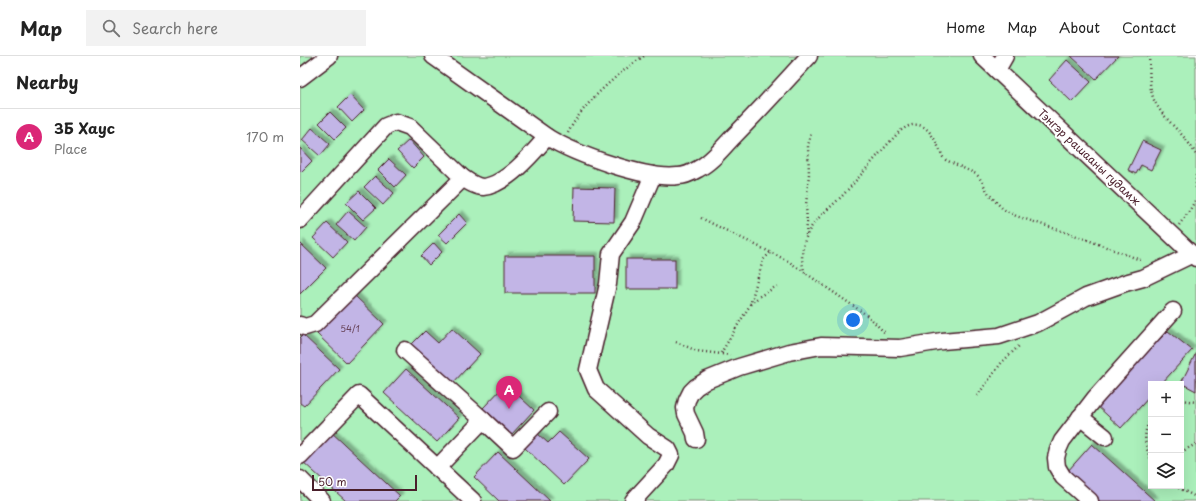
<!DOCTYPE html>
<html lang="en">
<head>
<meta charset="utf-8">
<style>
	:root { --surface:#fff; --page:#f2f2f2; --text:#222; --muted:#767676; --line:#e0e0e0; --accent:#db2777 }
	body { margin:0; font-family:"Playpen Sans",sans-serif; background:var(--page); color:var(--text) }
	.controls { position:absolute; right:12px; bottom:12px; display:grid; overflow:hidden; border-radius:0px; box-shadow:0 4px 16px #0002 }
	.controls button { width:36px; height:36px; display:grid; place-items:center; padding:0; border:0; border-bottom:1px solid var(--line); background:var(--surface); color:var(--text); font:20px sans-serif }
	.scale { position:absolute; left:12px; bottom:10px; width:105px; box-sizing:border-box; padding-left:4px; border:2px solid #4a1f2b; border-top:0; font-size:11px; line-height:14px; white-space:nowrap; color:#4a1f2b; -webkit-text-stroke:3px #fff; paint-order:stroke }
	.you { position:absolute; left:553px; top:264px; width:14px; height:14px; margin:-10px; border:3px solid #fff; border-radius:50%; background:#1a73e8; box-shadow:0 0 0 6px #1a73e833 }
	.badge { display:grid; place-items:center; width:26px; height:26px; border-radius:50%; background:var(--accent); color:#fff; font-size:13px; font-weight:700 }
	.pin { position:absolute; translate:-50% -33px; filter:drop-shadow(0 1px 2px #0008) }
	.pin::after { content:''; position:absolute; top:21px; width:14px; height:12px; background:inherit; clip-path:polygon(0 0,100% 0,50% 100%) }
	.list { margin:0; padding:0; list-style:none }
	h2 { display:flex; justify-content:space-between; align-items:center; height:52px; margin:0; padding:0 16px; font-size:17px }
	h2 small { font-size:13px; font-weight:400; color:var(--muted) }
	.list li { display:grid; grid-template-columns:26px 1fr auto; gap:12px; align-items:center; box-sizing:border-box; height:56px; padding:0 16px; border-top:1px solid var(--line) }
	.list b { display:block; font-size:15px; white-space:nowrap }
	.list p { margin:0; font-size:13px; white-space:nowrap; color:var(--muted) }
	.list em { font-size:13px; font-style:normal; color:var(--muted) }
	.icon { flex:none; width:22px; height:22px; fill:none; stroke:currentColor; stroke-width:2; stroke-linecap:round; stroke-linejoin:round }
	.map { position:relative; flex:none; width:896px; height:445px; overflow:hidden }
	header { display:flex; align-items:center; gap:24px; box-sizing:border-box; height:56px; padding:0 20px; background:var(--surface); border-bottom:1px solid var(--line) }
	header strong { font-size:19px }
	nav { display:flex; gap:22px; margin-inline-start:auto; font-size:14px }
	.search { width:280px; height:36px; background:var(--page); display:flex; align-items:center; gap:10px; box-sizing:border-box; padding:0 14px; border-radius:0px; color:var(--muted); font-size:15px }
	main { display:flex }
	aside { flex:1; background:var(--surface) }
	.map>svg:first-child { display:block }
	.green { fill:#abf0bb; stroke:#7a8873; fill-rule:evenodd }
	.building { fill:#c2b5e6; stroke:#4a1f2b; filter:url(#shadow) }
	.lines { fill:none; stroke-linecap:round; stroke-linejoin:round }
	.minor-casing { stroke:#4a1f2b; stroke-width:19 }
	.path { stroke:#4a1f2b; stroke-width:2.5; stroke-dasharray:1 3; stroke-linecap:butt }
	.minor { stroke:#fff; stroke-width:16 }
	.labels { text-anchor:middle; stroke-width:4; stroke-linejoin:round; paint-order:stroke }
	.number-label { font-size:9px; fill:#68445a }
	.street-label { font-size:11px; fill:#4a1f2b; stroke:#fff }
</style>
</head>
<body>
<header>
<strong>Map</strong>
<div class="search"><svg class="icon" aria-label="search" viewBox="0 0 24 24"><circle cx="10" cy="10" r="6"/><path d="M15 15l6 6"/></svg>Search here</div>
<nav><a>Home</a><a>Map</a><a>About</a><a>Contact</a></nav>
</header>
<main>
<aside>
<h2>Nearby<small></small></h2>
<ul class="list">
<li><span class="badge">A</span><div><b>3Б Хаус</b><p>Place</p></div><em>170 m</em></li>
</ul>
</aside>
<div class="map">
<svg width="896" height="445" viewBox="0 0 896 445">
	<defs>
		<filter id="shadow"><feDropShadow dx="3.5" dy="-3.5" stdDeviation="1" flood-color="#0004"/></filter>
	</defs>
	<rect width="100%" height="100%" fill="#fff"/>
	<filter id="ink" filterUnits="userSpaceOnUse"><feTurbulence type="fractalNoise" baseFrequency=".025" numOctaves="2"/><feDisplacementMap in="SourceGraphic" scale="8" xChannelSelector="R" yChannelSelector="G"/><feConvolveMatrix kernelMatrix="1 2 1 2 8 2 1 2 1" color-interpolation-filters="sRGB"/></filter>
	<g filter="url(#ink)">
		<path class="green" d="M0,0h896v445h-896zM851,328h30v102h-30z"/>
		<g class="building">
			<path d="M771,0h47l-22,23z"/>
			<path d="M767,4l24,22 -19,20 -23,-22z"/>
			<path d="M50,39l14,15 -12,12 -14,-15z"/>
			<path d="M30,56l16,16 -11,11 -16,-16z"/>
			<path d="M12,72l18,16 -10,12 -18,-16z"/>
			<path d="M109,84l15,17 -11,11 -16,-17z"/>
			<path d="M842,85l19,9 -10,20 -10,-5 -5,9 -8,-4z"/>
			<path d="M0,92l12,13 -11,11 -1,-1z"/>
			<path d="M89,103l17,16 -11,12 -17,-17z"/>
			<path d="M75,120l19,17 -11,12 -19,-18z"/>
			<path d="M274,131l41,1 -1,34 -41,-1z"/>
			<path d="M59,135l17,17 -13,12 -17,-17z"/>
			<path d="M48,155l18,16 -12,14 -18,-16z"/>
			<path d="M159,158l8,9 -20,20 -9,-8z"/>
			<path d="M27,167l20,19 -14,15 -20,-19z"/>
			<path d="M0,187l26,25 -26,26z"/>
			<path d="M134,187l8,9 -13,13 -8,-9z"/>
			<rect x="205" y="200" width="90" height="37"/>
			<rect x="326" y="203" width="49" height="30"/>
			<path d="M53,238l31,30 -37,39 -31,-30z"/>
			<path d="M152,272l28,26 -28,30 -41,-39 14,-14 13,12z"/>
			<path d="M868,275l24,19 -31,34h-10v11l-30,33 -26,-24z"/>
			<path d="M3,279l36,34 -35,37 -4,-3v-65z"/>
			<path d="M895,299h1v36l-15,-8z"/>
			<path d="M106,313l53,49 -22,24 -53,-49z"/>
			<path d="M206,328l28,26 -23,25 -28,-27z"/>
			<path d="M30,375l70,65 -5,5h-49l-44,-40z"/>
			<path d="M259,376l30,27 -25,26 -39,-37 13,-14 10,9z"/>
			<path d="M792,388l63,57h-56l-32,-29z"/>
			<path d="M198,396l52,49h-51l-25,-24z"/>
		</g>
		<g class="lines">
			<defs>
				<g id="minor">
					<path d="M133,0l114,81c28,17 99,43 131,39 6,0 15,-4 20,-7 14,-7 25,-22 36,-33 26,-26 50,-53 75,-80"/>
					<path d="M682,0l214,202"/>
					<path d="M697,14l8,-14"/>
					<path d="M0,22l29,-22"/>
					<path d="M0,164l86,-94 10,-4 14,5 53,51c6,4 13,9 20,9 23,-2 50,-34 64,-50"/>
					<path d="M0,269l5,2 10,-3 148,-146"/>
					<path d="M105,294l78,70"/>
					<path d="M780,361l25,20"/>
					<path d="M396,383l-1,-6 -9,-19 -1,-6 2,-8 4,-8 5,-5 11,-7 32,-13 50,-15 32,-6 79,2 42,-7 57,-5 39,-13 48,-26 39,-14 18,-5 50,-24"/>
					<path d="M0,400l59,-61 114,106"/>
					<path d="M137,412l46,-48 30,28 35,-36"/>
					<path d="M0,423l22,22"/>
					<path d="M333,445l33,-36 5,-10 -3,-6 -20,-13 -52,-47 -8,-19 20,-86 3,-30 22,-32 20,-47"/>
					<path d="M790,445l-27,-24 -6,-10 -1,-9 2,-8 4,-9 33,-43 78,-87"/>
				</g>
			</defs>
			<use href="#minor" class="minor-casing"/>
			<g class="path">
				<path d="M849,0c1,15 -1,29 5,44 10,21 32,34 42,55"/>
				<path d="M268,77c14,-29 49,-59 76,-77"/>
				<path d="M896,119v14"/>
				<path d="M401,162l87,43 80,55 18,18"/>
				<path d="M879,169l11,-15 6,-11"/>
				<path d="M506,179l1,-12 -1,-18 3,-31 -1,-28 3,-12"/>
				<path d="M505,217c-5,-12 -3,-27 2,-38 7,-17 25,-28 37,-41 19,-21 36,-42 55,-62 25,-20 35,5 44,25l3,3 30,14 3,3 10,17 8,9 6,6 13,7 61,20 66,25"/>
				<path d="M450,248l10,-8 17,-10"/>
				<path d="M376,286l21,9 33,4"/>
				<path d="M421,297l29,-48 13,-45 7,-7"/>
				<path d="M677,340l25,-34 18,-17"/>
				<path d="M881,344l15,2"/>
				<path d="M851,363c-9,13 -6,27 0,41"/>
				<path d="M881,396l15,-8"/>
				<path d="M875,430l21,11"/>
			</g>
			<use href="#minor" class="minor"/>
		</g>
	</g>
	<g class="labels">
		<g class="number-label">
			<text x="50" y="276">54/1</text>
		</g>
		<g class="street-label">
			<text transform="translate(789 101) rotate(43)" y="4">Тэнгэр рашааны гудамж</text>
		</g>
	</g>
</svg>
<div class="controls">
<button>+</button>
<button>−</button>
<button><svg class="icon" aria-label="layers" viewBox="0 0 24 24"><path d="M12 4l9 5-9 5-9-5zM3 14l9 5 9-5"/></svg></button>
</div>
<div class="scale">50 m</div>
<div class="you"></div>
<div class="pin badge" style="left:209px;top:353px">A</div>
</div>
</main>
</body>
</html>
